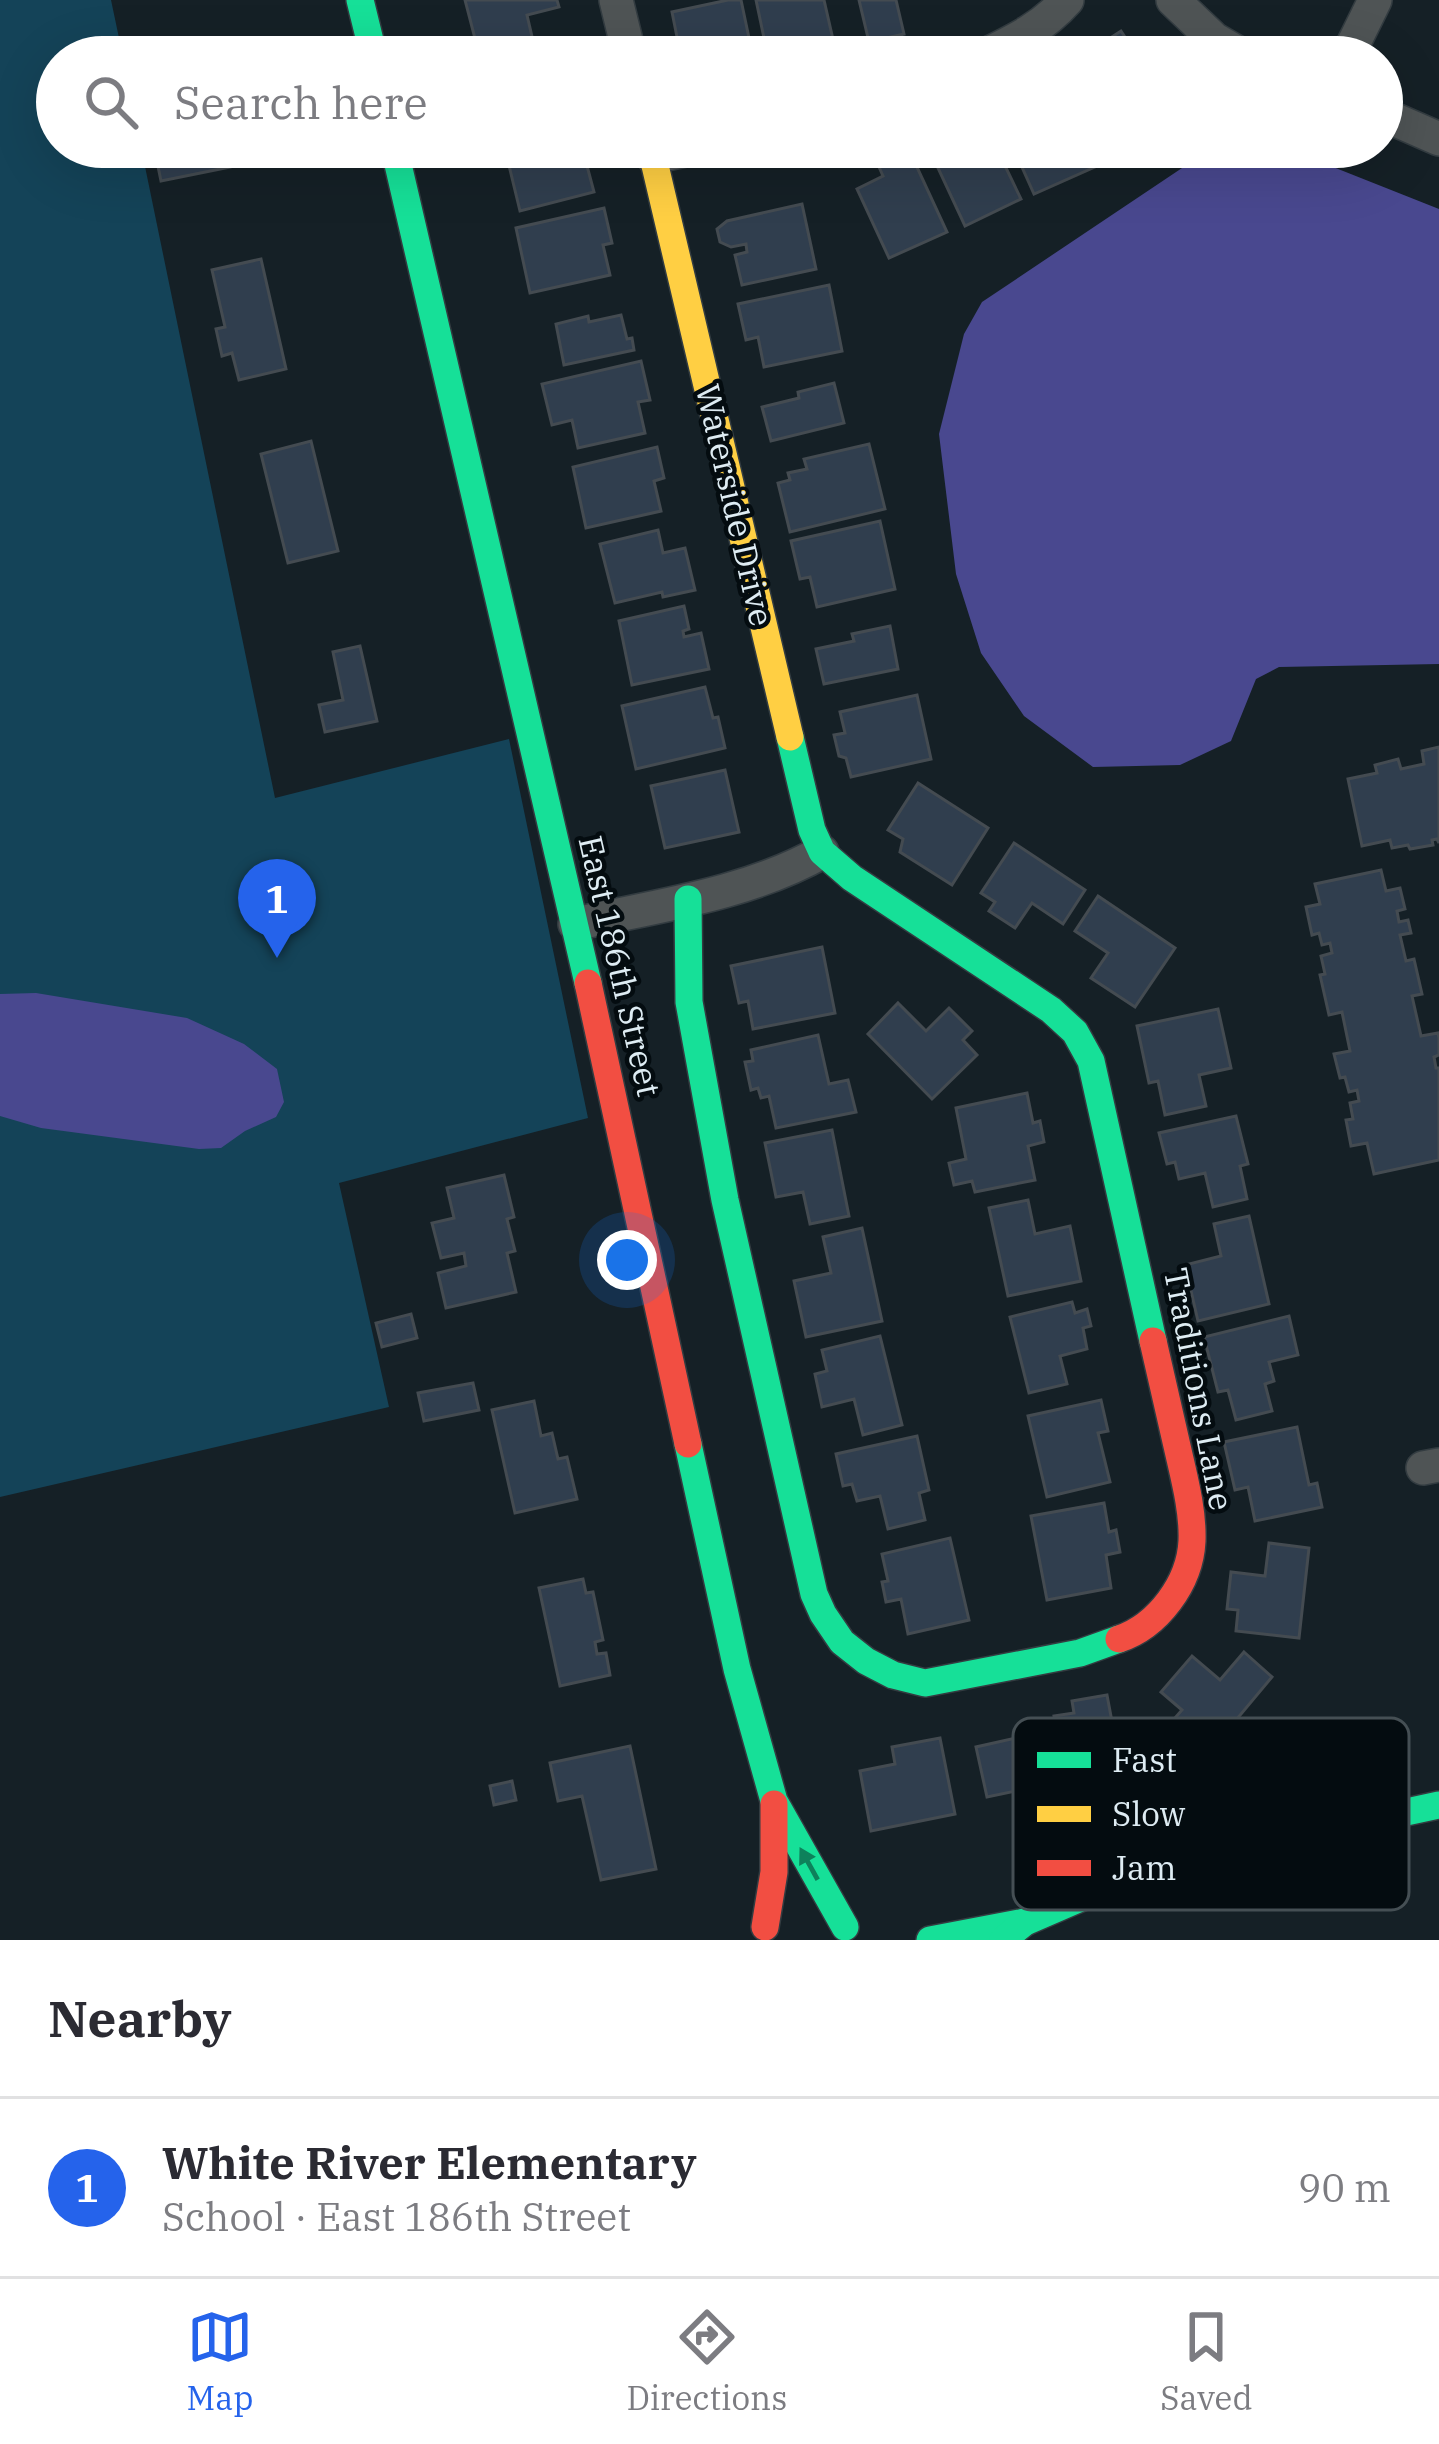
<!DOCTYPE html>
<html lang="en">
<head>
<meta charset="utf-8">
<style>
	:root { --surface:#fff; --page:#f2f2f3; --text:#2b2b33; --muted:#7c7c81; --line:#e1e1e2; --accent:#2563eb }
	body { margin:0; font-family:"IBM Plex Serif",serif; background:var(--page); color:var(--text) }
	.you { position:absolute; left:627px; top:1260px; width:42px; height:42px; margin:-30px; border:9px solid #fff; border-radius:50%; background:#1a73e8; box-shadow:0 0 0 18px #1a73e833 }
	.badge { display:grid; place-items:center; width:78px; height:78px; border-radius:50%; background:var(--accent); color:#fff; font-size:39px; font-weight:700 }
	.pin { position:absolute; translate:-50% -99px; filter:drop-shadow(0 3px 6px #0008) }
	.pin::after { content:''; position:absolute; top:63px; width:42px; height:36px; background:inherit; clip-path:polygon(0 0,100% 0,50% 100%) }
	.list { margin:0; padding:0; list-style:none }
	h2 { display:flex; justify-content:space-between; align-items:center; height:156px; margin:0; padding:0 48px; font-size:51px }
	h2 small { font-size:39px; font-weight:400; color:var(--muted) }
	.list li { display:grid; grid-template-columns:78px 1fr auto; gap:36px; align-items:center; box-sizing:border-box; height:180px; padding:0 48px; border-top:3px solid var(--line) }
	.list b { display:block; font-size:45px; white-space:nowrap }
	.list p { margin:0; font-size:39px; white-space:nowrap; color:var(--muted) }
	.list em { font-size:39px; font-style:normal; color:var(--muted) }
	.icon { flex:none; width:66px; height:66px; fill:none; stroke:currentColor; stroke-width:2; stroke-linecap:round; stroke-linejoin:round }
	.map { position:relative; flex:none; width:1439px; height:1940px; overflow:hidden }
	.search { position:absolute; background:var(--surface); box-shadow:0 12px 48px #0002; left:36px; right:36px; top:36px; height:132px; display:flex; align-items:center; gap:30px; box-sizing:border-box; padding:0 42px; border-radius:66px; color:var(--muted); font-size:45px }
	.sheet { height:336px; background:var(--surface) }
	nav { display:flex; justify-content:space-around; align-items:center; box-sizing:border-box; height:168px; border-top:3px solid var(--line); background:var(--surface); font-size:33px; color:var(--muted) }
	nav a { display:grid; justify-items:center; gap:6px }
	nav .on { color:var(--accent) }
	.map>svg:first-child { display:block }
	.green { fill:#144358 }
	.water { fill:#49488f }
	.building { fill:#303e4e; stroke:#444b51; stroke-width:3 }
	.lines { fill:none; stroke-linecap:round; stroke-linejoin:round }
	.street-casing { stroke:#333c41; stroke-width:36 }
	.fast-casing { stroke:#333c41; stroke-width:30 }
	.slow-casing { stroke:#333c41; stroke-width:30 }
	.jam-casing { stroke:#333c41; stroke-width:30 }
	.street { stroke:#4f5455; stroke-width:33 }
	.fast { stroke:#16e098; stroke-width:27 }
	.slow { stroke:#ffcf43; stroke-width:27 }
	.jam { stroke:#f24e42; stroke-width:27 }
	.oneway { fill:#0e815b }
	.labels { text-anchor:middle; stroke-width:9; stroke-linejoin:round; paint-order:stroke }
	.street-label { font-size:33px; fill:#deecf3; stroke:#040c10 }
	.key { fill:#040c10; stroke:#454f54; stroke-width:3 }
	.key-label { font-size:33px; fill:#deecf3 }
</style>
</head>
<body>
<div class="map">
<svg width="1439" height="1940" viewBox="0 0 1439 1940">
	<rect width="100%" height="100%" fill="#152026"/>
	<path class="green" d="M0,0h111l12,57h-66v90h84l134,651 234,-59 79,379 -249,65 50,224 -389,90z"/>
	<g class="water">
		<path d="M1228,153l90,8 121,48v455l-160,3 -23,12 -25,62 -51,24 -87,2 -69,-51 -43,-63 -25,-79 -17,-140 25,-100 18,-32 206,-138z"/>
		<path d="M36,993l151,25 57,26 33,25 7,33 -8,15 -31,14 -24,17 -22,1 -158,-21 -41,-12v-122z"/>
	</g>
	<g class="building">
		<path d="M465,0h92l2,7 -32,8 6,26 -54,13z"/>
		<path d="M728,0h13l12,57h-39l-1,-3 -4,3h-28l-9,-45z"/>
		<path d="M756,0h68l13,57h-69z"/>
		<path d="M859,0h37l8,34 -35,8z"/>
		<path d="M1121,31l17,26h-44l-4,-6z"/>
		<path d="M154,147h72l4,20 -69,14z"/>
		<path d="M514,147h68l12,45 -74,19 -15,-62z"/>
		<path d="M943,147h53l25,52 -56,27 -34,-73z"/>
		<path d="M1013,147h75l9,19 -63,28z"/>
		<path d="M910,152l37,80 -58,26 -32,-69 26,-13 -4,-9z"/>
		<path d="M802,204l14,65 -74,16 -7,-30 12,-3 -1,-8 -15,3 -11,-5 -3,-13 10,-8z"/>
		<path d="M604,208l8,35 -9,2 7,30 -80,18 -14,-65z"/>
		<path d="M261,259l25,110 -47,11 -7,-27 -10,3 -6,-27 9,-2 -13,-57z"/>
		<path d="M829,285l13,66 -78,16 -6,-30 -12,3 -8,-36z"/>
		<path d="M621,315l6,24 5,-1 2,12 -70,15 -8,-41 32,-8 1,6z"/>
		<path d="M641,361l9,39 -12,2 7,31 -67,15 -6,-28 -20,5 -10,-41z"/>
		<path d="M834,383l10,40 -73,18 -9,-34 37,-9 -1,-6z"/>
		<path d="M311,441l27,110 -50,12 -27,-109z"/>
		<path d="M869,444l16,65 -95,23 -12,-49 12,-3 -2,-7 19,-4 -3,-10z"/>
		<path d="M657,447l7,31 -10,3 7,30 -75,17 -13,-61z"/>
		<path d="M880,521l15,68 -78,18 -7,-30 -10,2 -9,-38z"/>
		<path d="M658,530l5,23 22,-5 10,42 -32,7 -1,-5 -47,11 -15,-59z"/>
		<path d="M684,606l5,23 -6,2 1,6 17,-4 8,36 -77,16 -13,-64z"/>
		<path d="M890,626l8,43 -74,15 -8,-35 38,-8 -2,-7z"/>
		<path d="M360,646l17,75 -52,11 -6,-27 24,-5 -10,-48z"/>
		<path d="M705,687l8,31 5,-1 7,31 -89,21 -14,-63z"/>
		<path d="M917,695l14,64 -80,18 -5,-19 -7,-2 -5,-21 11,-2 -5,-21z"/>
		<path d="M1439,747v96l-2,-4 -5,1 1,5 -23,4 -2,-4 -16,3 -2,-8 -28,6 -14,-67 29,-6 -2,-8 23,-6 3,10 23,-5 -2,-13z"/>
		<path d="M725,770l14,62 -74,16 -14,-62z"/>
		<path d="M918,783l70,45 -36,57 -52,-33 3,-13 -15,-9z"/>
		<path d="M1014,843l71,47 -22,34 -31,-21 -17,25 -26,-17 6,-9 -14,-9z"/>
		<path d="M1381,870l5,21 14,-3 5,21 -8,2 2,11 9,-2 3,13 -11,2 6,26 8,-2 8,35 -10,2 9,40 17,-3 1,5v17l-5,2 2,11h3v92l-65,14 -7,-31 -16,3 -5,-26 7,-1 -3,-16 9,-2 -2,-11 -8,2 -4,-15 -5,1 -6,-24 16,-3 -8,-39 -13,3 -9,-40 5,-1 -4,-18 11,-3 -2,-10 -8,2 -3,-12 -7,2 -6,-28 14,-3 -5,-20z"/>
		<path d="M1098,896l77,52 -40,59 -44,-29 17,-25 -33,-22z"/>
		<path d="M822,947l13,66 -82,16 -5,-28 -9,2 -8,-37z"/>
		<path d="M898,1003l28,28 23,-23 23,23 -9,9 14,15 -45,44 -64,-65z"/>
		<path d="M1218,1009l13,59 -32,7 7,31 -41,9 -7,-34 -9,2 -12,-57z"/>
		<path d="M818,1035l11,49 19,-4 8,32 -80,16 -7,-32 -8,2 -3,-10 -7,2 -6,-28 8,-1 -2,-11z"/>
		<path d="M1027,1093l6,30 7,-2 4,21 -16,4 7,34 -60,12 -3,-11 -18,4 -5,-22 17,-4 -10,-51z"/>
		<path d="M1236,1116l12,48 -8,2 7,33 -34,8 -8,-34 -26,6 -4,-17 -8,2 -8,-31z"/>
		<path d="M832,1130l17,86 -39,8 -7,-32 -27,5 -11,-54z"/>
		<path d="M504,1175l10,42 -7,2 8,32 -8,2 9,39 -70,16 -8,-35 28,-7 -2,-13 -23,5 -9,-35 22,-5 -7,-30z"/>
		<path d="M1028,1200l7,34 35,-8 11,55 -73,15 -19,-88z"/>
		<path d="M1249,1216l20,88 -71,17 -13,-56 36,-9 -7,-32z"/>
		<path d="M862,1228l20,93 -76,16 -12,-56 37,-8 -8,-36z"/>
		<path d="M1072,1302l3,11 12,-4 4,17 -8,2 4,21 -27,7 7,28 -38,9 -19,-76z"/>
		<path d="M411,1314l6,24 -35,9 -6,-24z"/>
		<path d="M1289,1316l9,39 -29,7 5,19 -9,3 7,27 -36,9 -8,-30 -10,2 -14,-55z"/>
		<path d="M880,1336l22,89 -39,10 -9,-36 -32,8 -7,-33 12,-3 -5,-21z"/>
		<path d="M473,1383l6,27 -55,11 -6,-28z"/>
		<path d="M1101,1400l7,31 -10,2 12,49 -63,15 -19,-81z"/>
		<path d="M534,1401l7,35 11,-3 6,26 9,-2 10,42 -62,14 -23,-103z"/>
		<path d="M1297,1427l12,58 8,-2 5,24 -67,14 -7,-34 -13,3 -11,-48z"/>
		<path d="M917,1436l12,54 -10,3 6,27 -37,9 -8,-33 -23,5 -5,-17 -9,2 -7,-32z"/>
		<path d="M1104,1503l5,29 7,-2 4,22 -14,3 5,33 -64,12 -16,-84z"/>
		<path d="M950,1538l19,82 -61,14 -7,-35 -15,3 -4,-20 6,-1 -6,-27z"/>
		<path d="M1269,1543l40,5 -10,90 -63,-7 2,-21 -11,-1 4,-37 34,4z"/>
		<path d="M583,1579l3,14 7,-1 10,48 -8,2 2,12 9,-1 4,22 -50,11 -21,-98z"/>
		<path d="M1244,1652l28,25 -61,73 -37,-31 8,-9 -21,-18 31,-36 28,24z"/>
		<path d="M1107,1695l6,32 33,-6 6,34 -34,6 3,19 -27,5 -1,-11 -27,5 -12,-63 20,-3 -2,-12z"/>
		<path d="M1038,1733l11,51 -62,13 -11,-50z"/>
		<path d="M940,1738l15,76 -84,17 -11,-60 35,-7 -3,-17z"/>
		<path d="M630,1746l26,123 -55,11 -19,-84 -24,5 -8,-38z"/>
		<path d="M512,1781l4,19 -22,5 -4,-19z"/>
	</g>
	<g class="lines">
		<defs>
			<g id="street">
				<path d="M616,0l14,57"/>
				<path d="M1173,0l41,39 31,18"/>
				<path d="M981,57c33,-16 61,-29 86,-57"/>
				<path d="M1347,57l28,-57"/>
				<path d="M1382,114l57,25"/>
				<path d="M651,147l2,10 47,-10"/>
				<path d="M575,924c82,-18 173,-30 247,-72"/>
				<path d="M1423,1468l16,-3"/>
			</g>
			<g id="fast">
				<path d="M360,0l14,57"/>
				<path d="M394,147l194,836"/>
				<path d="M790,737l22,93 10,22 30,26 199,132 24,22 16,29 62,280"/>
				<path d="M688,899l1,103 36,198 89,394 9,20 19,28 24,19 27,14 32,8 155,-30 39,-14"/>
				<path d="M688,1444l49,225 37,132 71,126"/>
				<path d="M930,1940l95,-18"/>
				<path d="M1003,1940l22,-18 127,-55 287,-62"/>
			</g>
			<path id="slow" d="M653,157l137,580"/>
			<g id="jam">
				<path d="M588,983l100,461"/>
				<path d="M1119,1639c39,-13 71,-56 73,-98 1,-27 -6,-56 -12,-82 -9,-40 -18,-79 -27,-118"/>
				<path d="M765,1927l9,-55v-68"/>
			</g>
		</defs>
		<use href="#street" class="street-casing"/>
		<use href="#fast" class="fast-casing"/>
		<use href="#slow" class="slow-casing"/>
		<use href="#jam" class="jam-casing"/>
		<use href="#street" class="street"/>
		<use href="#fast" class="fast"/>
		<use href="#slow" class="slow"/>
		<use href="#jam" class="jam"/>
	</g>
	<defs><path id="oneway-solid" d="M-6-.8H1V-3.2L6.5 0L1 3.2V.8H-6Z" transform="scale(3)"/></defs>
	<use class="oneway" href="#oneway-solid" transform="translate(809 1864) rotate(-119)"/>
	<g class="labels">
		<g class="street-label">
			<text transform="translate(735 505) rotate(77)" y="12">Waterside Drive</text>
			<text transform="translate(620 966) rotate(77)" y="12">East 186th Street</text>
			<text transform="translate(1199 1389) rotate(79)" y="12">Traditions Lane</text>
		</g>
	</g>
	<rect x="1013" y="1718" width="396" height="192" rx="18" class="key"/>
	<rect x="1037" y="1752" width="54" height="16" fill="#16e098"/>
	<rect x="1037" y="1806" width="54" height="16" fill="#ffcf43"/>
	<rect x="1037" y="1860" width="54" height="16" fill="#f24e42"/>
	<g class="key-label">
		<text x="1112" y="1772">Fast</text>
		<text x="1112" y="1826">Slow</text>
		<text x="1112" y="1880">Jam</text>
	</g>
</svg>
<div class="you"></div>
<div class="pin badge" style="left:277px;top:958px">1</div>
<div class="search"><svg class="icon" aria-label="search" viewBox="0 0 24 24"><circle cx="10" cy="10" r="6"/><path d="M15 15l6 6"/></svg>Search here</div>
</div>
<section class="sheet">
<h2>Nearby<small></small></h2>
<ul class="list">
<li><span class="badge">1</span><div><b>White River Elementary</b><p>School · East 186th Street</p></div><em>90 m</em></li>
</ul>
</section>
<nav>
<a class="on"><svg class="icon" aria-label="map" viewBox="0 0 24 24"><path d="M3 6l6-2 6 2 6-2v14l-6 2-6-2-6 2zM9 4v14M15 6v14"/></svg>Map</a>
<a><svg class="icon" aria-label="directions" viewBox="0 0 24 24"><path d="M12 3l9 9-9 9-9-9zM9 14v-3h6M13 9l2 2-2 2"/></svg>Directions</a>
<a><svg class="icon" aria-label="saved" viewBox="0 0 24 24"><path d="M7 4h10v16l-5-4-5 4z"/></svg>Saved</a>
</nav>
</body>
</html>
